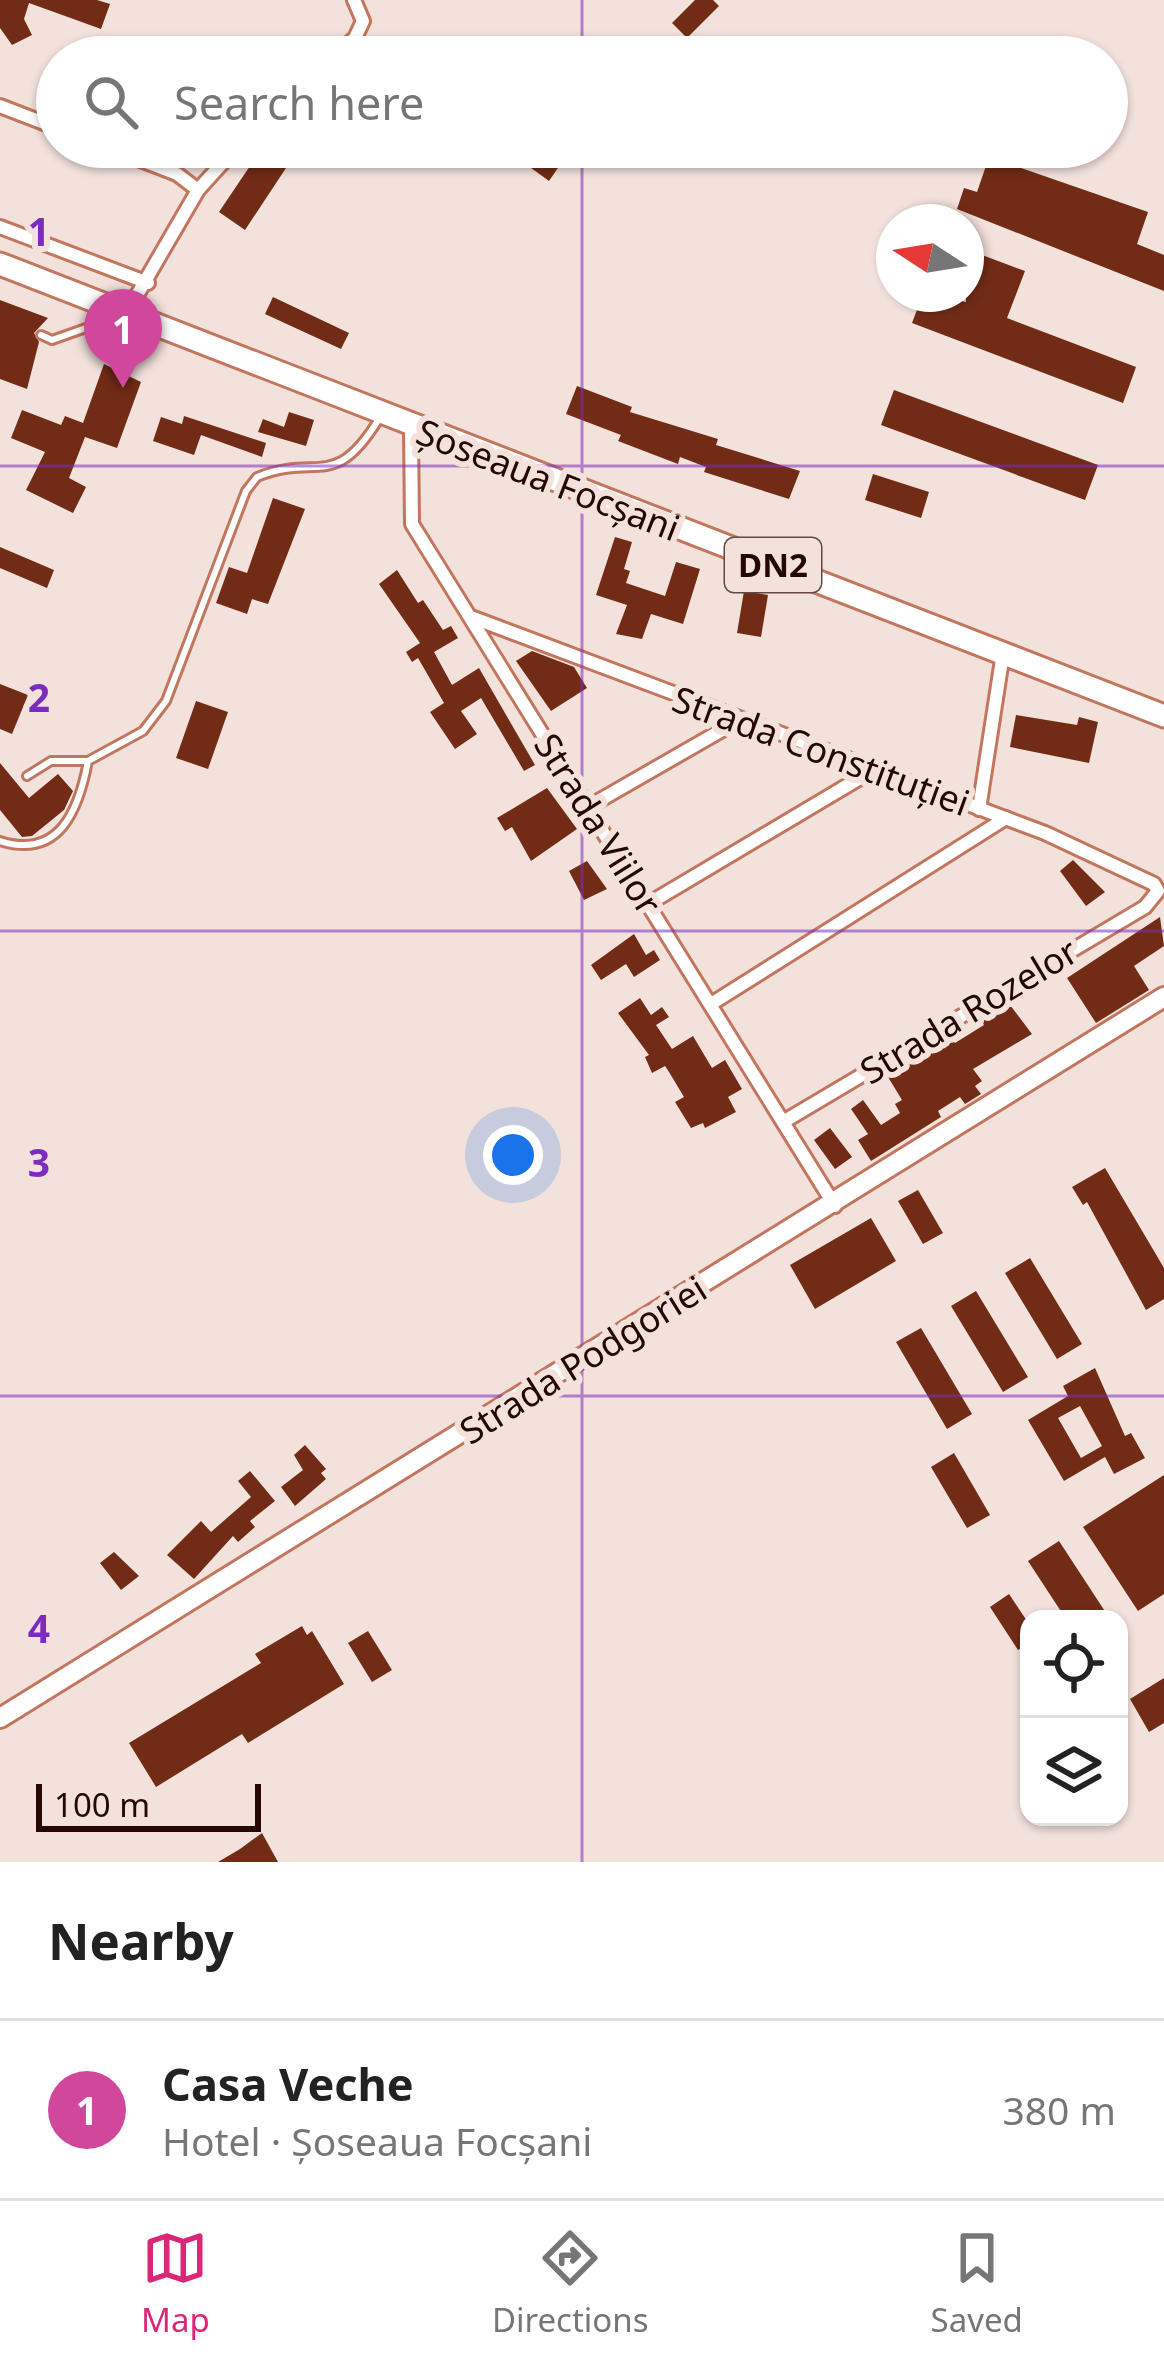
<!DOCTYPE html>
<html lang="en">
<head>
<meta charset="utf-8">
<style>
	:root { --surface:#fff; --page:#f2f2f2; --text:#222; --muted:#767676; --line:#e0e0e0; --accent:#db2777 }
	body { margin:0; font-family:"Noto Sans",sans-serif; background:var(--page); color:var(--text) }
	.controls { position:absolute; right:36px; bottom:36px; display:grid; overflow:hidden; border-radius:24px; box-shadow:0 3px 9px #0004 }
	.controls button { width:108px; height:108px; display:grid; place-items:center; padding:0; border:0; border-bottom:3px solid var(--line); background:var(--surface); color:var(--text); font:60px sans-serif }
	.compass { position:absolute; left:876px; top:204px; width:108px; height:108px; border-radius:50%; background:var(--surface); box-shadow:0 3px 9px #0004; rotate:282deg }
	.scale { position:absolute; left:36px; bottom:30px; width:225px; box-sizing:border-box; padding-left:12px; border:6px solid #250802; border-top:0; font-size:33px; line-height:42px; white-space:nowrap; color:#250802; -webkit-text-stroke:9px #f3e1dc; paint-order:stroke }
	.you { position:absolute; left:513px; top:1155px; width:42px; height:42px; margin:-30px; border:9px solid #fff; border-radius:50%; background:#1a73e8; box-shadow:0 0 0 18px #1a73e833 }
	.badge { display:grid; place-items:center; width:78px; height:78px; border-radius:50%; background:var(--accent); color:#fff; font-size:39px; font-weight:700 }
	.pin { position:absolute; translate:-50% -99px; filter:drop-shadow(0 3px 6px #0008) }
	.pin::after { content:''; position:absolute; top:63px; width:42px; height:36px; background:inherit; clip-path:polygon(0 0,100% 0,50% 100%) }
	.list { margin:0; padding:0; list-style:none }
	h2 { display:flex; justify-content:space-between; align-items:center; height:156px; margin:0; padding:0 48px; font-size:51px }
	h2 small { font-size:39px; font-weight:400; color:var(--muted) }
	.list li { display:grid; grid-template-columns:78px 1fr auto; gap:36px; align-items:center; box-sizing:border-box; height:180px; padding:0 48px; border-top:3px solid var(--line) }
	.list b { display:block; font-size:45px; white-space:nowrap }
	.list p { margin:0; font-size:39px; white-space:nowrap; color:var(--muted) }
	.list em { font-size:39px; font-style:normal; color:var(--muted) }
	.icon { flex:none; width:66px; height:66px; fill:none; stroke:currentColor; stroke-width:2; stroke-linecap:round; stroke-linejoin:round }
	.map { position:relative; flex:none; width:1164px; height:1862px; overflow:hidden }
	.search { position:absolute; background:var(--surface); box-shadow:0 3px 9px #0004; left:36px; right:36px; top:36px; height:132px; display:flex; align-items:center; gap:30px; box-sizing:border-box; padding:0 42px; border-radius:66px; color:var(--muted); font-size:45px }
	.sheet { height:336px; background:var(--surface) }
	nav { display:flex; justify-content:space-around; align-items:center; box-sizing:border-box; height:168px; border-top:3px solid var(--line); background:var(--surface); font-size:33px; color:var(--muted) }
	nav a { display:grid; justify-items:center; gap:6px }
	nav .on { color:var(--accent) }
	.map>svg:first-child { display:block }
	.building { fill:#722c16; fill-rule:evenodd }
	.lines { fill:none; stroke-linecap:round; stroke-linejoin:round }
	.lane-casing { stroke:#c3765e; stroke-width:12 }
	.street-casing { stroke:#c3765e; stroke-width:18 }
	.secondary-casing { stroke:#c3765e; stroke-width:24 }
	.primary-casing { stroke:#c3765e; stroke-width:27 }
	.lane { stroke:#fff; stroke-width:6 }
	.street { stroke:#fff; stroke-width:12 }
	.secondary { stroke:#fff; stroke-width:18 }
	.primary { stroke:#fff; stroke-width:21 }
	.grid { fill:none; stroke:#7b2cbf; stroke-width:3; stroke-opacity:0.55 }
	.labels { text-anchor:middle; stroke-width:12; stroke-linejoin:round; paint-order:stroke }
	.shield { fill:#f3e1dc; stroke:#634943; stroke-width:3 }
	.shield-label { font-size:33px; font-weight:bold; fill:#250802 }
	.street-label { font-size:36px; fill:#250802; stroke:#f3e1dc }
	.grid-label { font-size:39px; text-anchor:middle; font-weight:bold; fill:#7b2cbf; stroke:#f3e1dc; stroke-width:12; stroke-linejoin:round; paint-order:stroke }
</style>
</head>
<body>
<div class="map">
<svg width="1164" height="1862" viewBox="0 0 1164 1862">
	<rect width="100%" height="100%" fill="#f3e1dc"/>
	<g class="building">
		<path d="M0,0h97l13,4 -9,25 -72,-26 -5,16 8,16 -20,10 -12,-17z"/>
		<path d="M695,0h18l6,6 -32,32 -15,-15z"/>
		<path d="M502,147h39l21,15 -13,19z"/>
		<path d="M260,151l26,17 -41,62 -26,-18z"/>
		<path d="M989,157l159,55 -11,32 27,11v36l-207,-82 7,-21 13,4z"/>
		<path d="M966,249l59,22 -18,47 129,49 -13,36 -211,-80 11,-29 43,8z"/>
		<path d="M273,297l76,36 -8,16 -76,-35z"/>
		<path d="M0,300l48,18 -14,15 5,9 -12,47 -27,-10z"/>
		<path d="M104,364l37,18 -24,66 -32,-11 -16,41 17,9 -13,26 -47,-23 19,-38 -34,-14 11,-28 39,15 4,-9 18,7z"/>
		<path d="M577,386l55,21 -2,5 88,27 -2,6 84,26 -11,28 -85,-27 2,-5 -26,-10 -2,7 -60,-23 3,-6 -55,-21z"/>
		<path d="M894,390l204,75 -13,35 -204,-75z"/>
		<path d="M289,412l25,8 -8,26 -48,-14 5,-13 21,8z"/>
		<path d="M184,416l82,27 -4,14 -61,-22 -7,20 -41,-14 8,-24 21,7z"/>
		<path d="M873,474l56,18 -8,26 -56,-18z"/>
		<path d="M273,498l32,11 -37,95 -16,-5 -5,15 -31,-11 13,-36 18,6z"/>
		<path d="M615,537l17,5 -8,27 6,2 -4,12 39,13 11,-34 24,7 -17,55 -32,-10 -9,25 -26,-5 11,-29 -31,-10z"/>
		<path d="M0,547l54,23 -7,18 -47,-20z"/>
		<path d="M397,570l21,33 5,-3 20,30 8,-4 7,12 -24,14 18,33 27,-17 56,97 -11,6 -43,-73 -20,13 16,23 -22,15 -25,-37 14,-9 -26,-45 -6,4 -6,-10 14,-9 -41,-59z"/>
		<path d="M744,591l24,4 -7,42 -24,-4z"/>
		<path d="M532,651l42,16 13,21 -36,23 -35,-50z"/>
		<path d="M0,684l28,11 -16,39 -12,-5z"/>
		<path d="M196,701l32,11 -20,57 -32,-11z"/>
		<path d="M1016,715l61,10 2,-8 19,5 -9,41 -79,-16z"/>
		<path d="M0,763l29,35 29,-24 15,17 -9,19 -32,26 -10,1 -22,-27z"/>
		<path d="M547,788l30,41 -46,32 -19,-34 -7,4 -8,-13z"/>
		<path d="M1073,860l32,32 -19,14 -26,-35z"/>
		<path d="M587,861l20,28 -23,11 -15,-29z"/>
		<path d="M1160,917l4,29 -30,20 15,24 -53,33 -29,-45z"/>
		<path d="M634,934l12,21 8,-5 6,10 -26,17 -8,-13 -25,16 -10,-15z"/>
		<path d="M640,998l11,17 11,-8 7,10 -13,8 16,24 21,-13 19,32 13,-8 17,29 -14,8 8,15 -31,16 -2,-5 -12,5 -16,-26 9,-5 -15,-25 -4,-6 -13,7 -7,-16 4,-2 -31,-42z"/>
		<path d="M1007,1001l25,33 -59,35 9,12 -7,5 6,8 -16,10 -5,-7 -22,14 3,6 -70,44 -13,-21 10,-6 -17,-25 12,-9 18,25 19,-12 -5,-9 7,-4 -14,-23 62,-41 5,7 29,-18 -5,-7z"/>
		<path d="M830,1128l22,29 -17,12 -21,-29z"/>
		<path d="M1105,1168l59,100v31l-18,11 -59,-108 -4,3 -11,-18z"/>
		<path d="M918,1190l25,43 -20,11 -25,-43z"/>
		<path d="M871,1218l25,43 -81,48 -25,-44z"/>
		<path d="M1030,1258l52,86 -25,15 -52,-86z"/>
		<path d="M976,1291l52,86 -25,15 -52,-86z"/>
		<path d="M921,1328l51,86 -25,15 -51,-87z"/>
		<path d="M1095,1368l30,68 6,-3 14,25 -31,16 -9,-17 -41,24 -36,-61 40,-24 -5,-10zM1080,1406l22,40 -21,12 -23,-40z"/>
		<path d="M305,1445l21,24 -5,4 5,6 -31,27 -14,-19 22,-17 -9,-15z"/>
		<path d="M954,1453l36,62 -23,13 -36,-61z"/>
		<path d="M250,1471l25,30 -25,20 5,6 -17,15 -5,-6 -39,43 -27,-24 34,-34 10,11 40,-35 -13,-16z"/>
		<path d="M1164,1475v119l-26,17 -55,-84z"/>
		<path d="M1059,1541l51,78h-44l-38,-58z"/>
		<path d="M114,1552l25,24 -18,14 -21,-27z"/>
		<path d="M1009,1594l20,30v19l-11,7 -28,-43z"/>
		<path d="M302,1626l5,9 5,-4 32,53 -96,59 -6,-9 -86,53 -27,-44 132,-80 -6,-9z"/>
		<path d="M368,1631l24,39 -20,12 -24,-39z"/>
		<path d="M1164,1678v45l-15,9 -19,-33z"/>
		<path d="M262,1833l16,29h-60l22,-13z"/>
	</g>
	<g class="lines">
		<defs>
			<g id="lane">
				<path d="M41,335l11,5 65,-23"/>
				<path d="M27,776l24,-15h37"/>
				<path d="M0,841c60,19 79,-32 88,-80l55,-30 23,-30 80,-210 11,-14c62,-25 76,16 122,-58"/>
			</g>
			<g id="street">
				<path d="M334,57l21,-19 8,-17 -9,-21"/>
				<path d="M0,106l57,22"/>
				<path d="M107,147l70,27 21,16"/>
				<path d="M0,227l148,56"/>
				<path d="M126,314l72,-124 39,-43"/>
				<path d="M411,428l1,96 423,682"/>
				<path d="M471,617l574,216 109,51 4,7 -13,16 -362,215"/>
				<path d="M588,807l148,-85"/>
				<path d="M979,809l24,-156"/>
				<path d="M648,904l222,-132"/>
				<path d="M711,1004l295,-186"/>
			</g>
			<path id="secondary" d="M0,1718l1164,-721"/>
			<path id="primary" d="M0,264l1164,452"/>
		</defs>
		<use href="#lane" class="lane-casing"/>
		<use href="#street" class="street-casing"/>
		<use href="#secondary" class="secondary-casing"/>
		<use href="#primary" class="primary-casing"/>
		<use href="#lane" class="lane"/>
		<use href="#street" class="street"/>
		<use href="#secondary" class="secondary"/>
		<use href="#primary" class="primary"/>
	</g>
	<path class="grid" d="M582,0v57M582,147v1715M0,466h1164M0,931h1164M0,1396h1164"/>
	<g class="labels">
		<rect class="shield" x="725" y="538" width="96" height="54" rx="9"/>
		<g class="shield-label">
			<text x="773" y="577">DN2</text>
		</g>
		<g class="street-label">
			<text transform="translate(548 480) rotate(21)" y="13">Șoseaua Focșani</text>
			<text transform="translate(821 751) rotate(20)" y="13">Strada Constituției</text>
			<text transform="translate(598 824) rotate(58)" y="13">Strada Viilor</text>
			<text transform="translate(969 1011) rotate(-31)" y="13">Strada Rozelor</text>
			<text transform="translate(583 1360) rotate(-32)" y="13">Strada Podgoriei</text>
		</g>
	</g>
	<g class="grid-label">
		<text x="39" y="246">1</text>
		<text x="39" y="712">2</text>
		<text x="39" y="1177">3</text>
		<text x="39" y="1643">4</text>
	</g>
</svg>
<div class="controls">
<button><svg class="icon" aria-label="locate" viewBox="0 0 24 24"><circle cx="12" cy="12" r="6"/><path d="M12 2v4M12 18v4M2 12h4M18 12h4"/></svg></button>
<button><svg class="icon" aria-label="layers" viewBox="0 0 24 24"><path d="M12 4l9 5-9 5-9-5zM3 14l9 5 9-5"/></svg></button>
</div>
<svg class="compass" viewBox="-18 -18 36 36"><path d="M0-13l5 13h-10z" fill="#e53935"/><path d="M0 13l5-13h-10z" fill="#767676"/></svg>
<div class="scale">100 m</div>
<div class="you"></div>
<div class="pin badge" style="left:123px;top:388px;background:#d1479c">1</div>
<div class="search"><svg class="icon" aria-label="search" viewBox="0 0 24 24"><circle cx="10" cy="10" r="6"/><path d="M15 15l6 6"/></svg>Search here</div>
</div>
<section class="sheet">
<h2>Nearby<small></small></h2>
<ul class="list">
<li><span class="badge" style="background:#d1479c">1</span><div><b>Casa Veche</b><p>Hotel · Șoseaua Focșani</p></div><em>380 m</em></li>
</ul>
</section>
<nav>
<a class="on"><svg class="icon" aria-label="map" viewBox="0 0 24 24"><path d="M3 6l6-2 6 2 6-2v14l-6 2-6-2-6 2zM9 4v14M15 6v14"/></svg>Map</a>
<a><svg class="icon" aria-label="directions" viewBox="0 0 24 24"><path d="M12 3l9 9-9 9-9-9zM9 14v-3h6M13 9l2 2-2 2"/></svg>Directions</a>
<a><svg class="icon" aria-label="saved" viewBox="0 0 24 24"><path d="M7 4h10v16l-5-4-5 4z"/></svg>Saved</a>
</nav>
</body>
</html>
